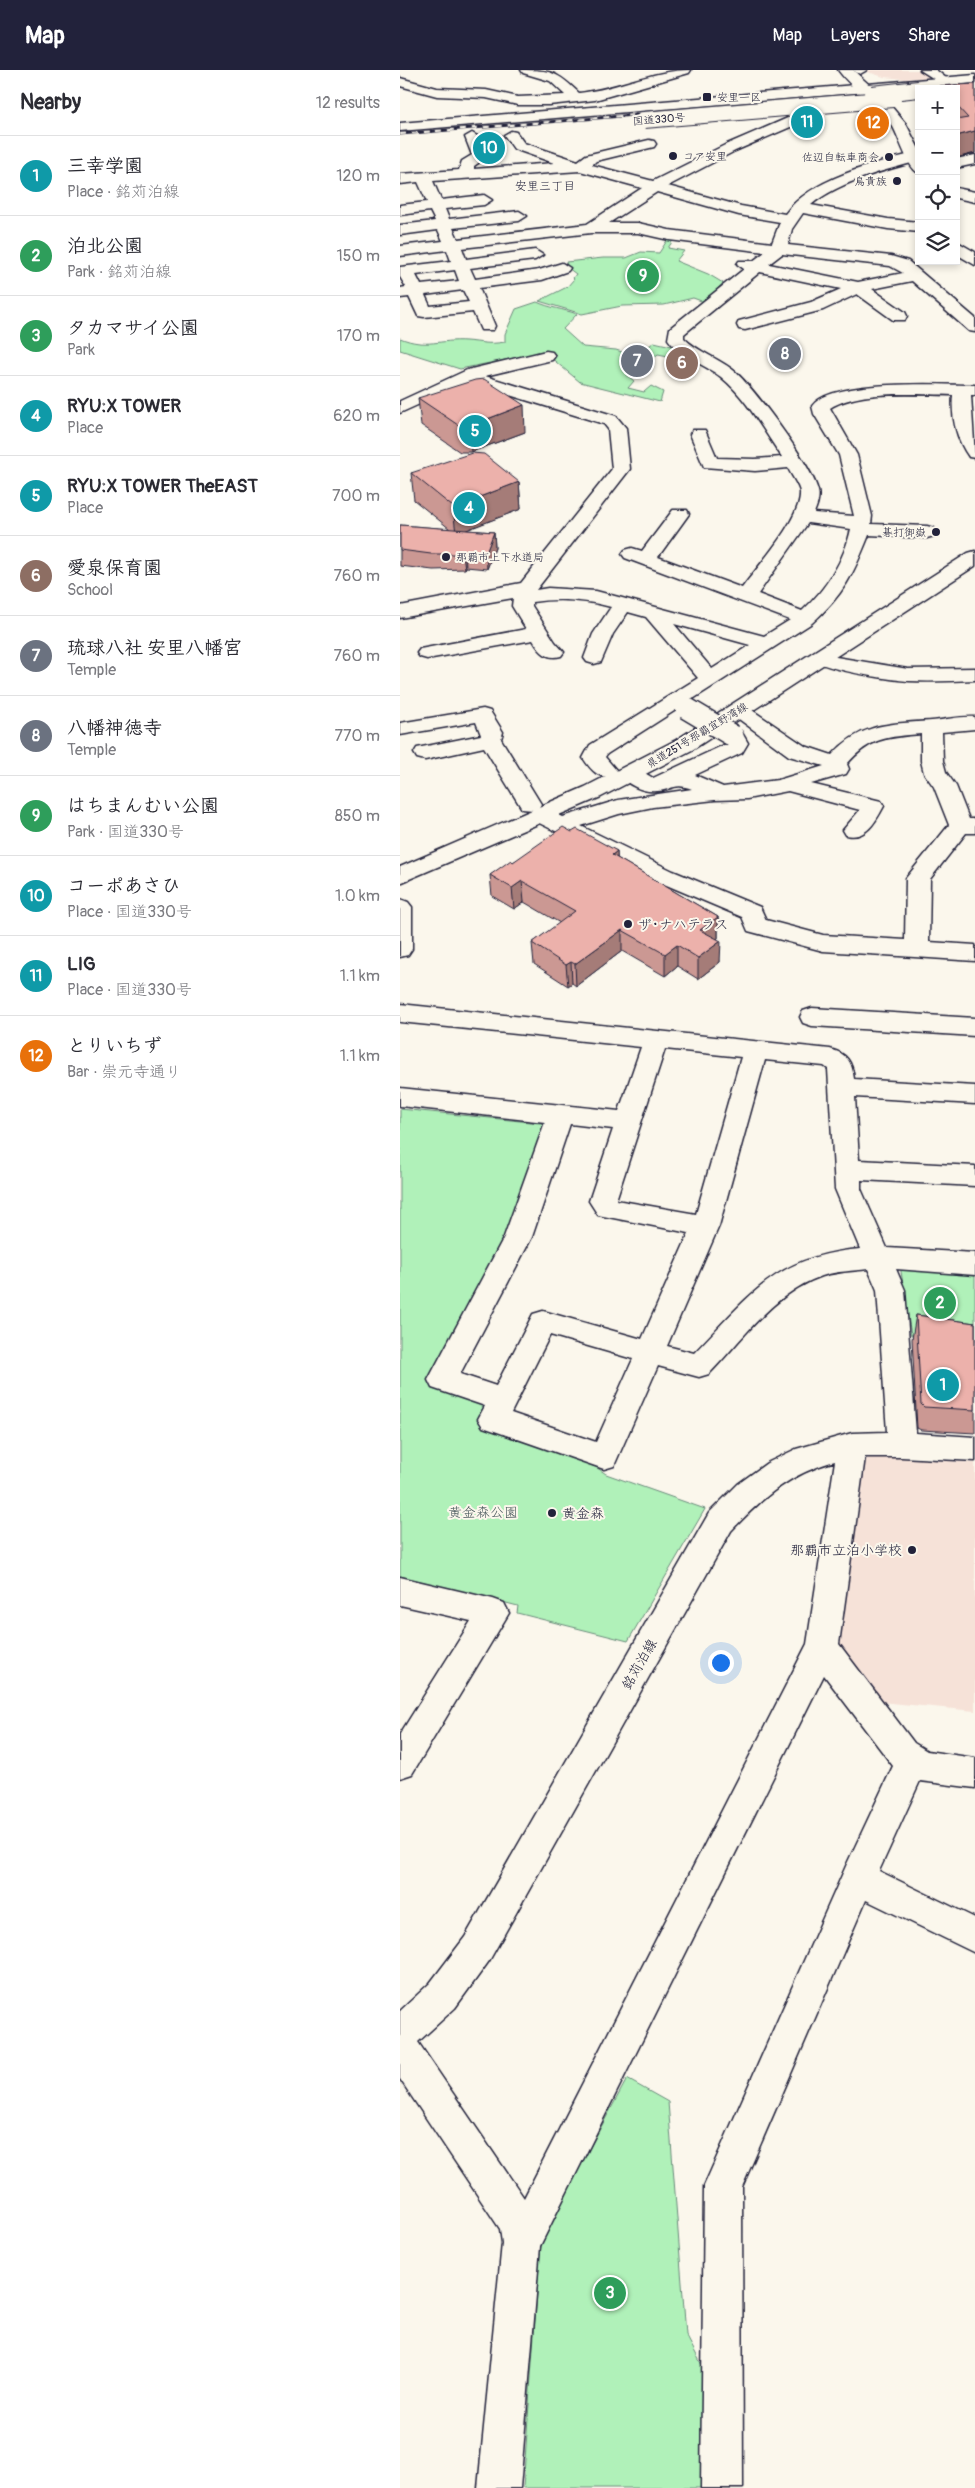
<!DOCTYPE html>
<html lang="en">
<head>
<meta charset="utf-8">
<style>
	:root { --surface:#fff; --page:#f2f2f3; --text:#2b2b33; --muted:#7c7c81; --line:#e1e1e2; --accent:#22223b }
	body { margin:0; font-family:Pangolin,"Klee One",sans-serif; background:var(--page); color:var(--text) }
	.controls { position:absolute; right:15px; top:15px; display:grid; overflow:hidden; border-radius:0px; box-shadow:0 2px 8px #0003 }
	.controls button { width:45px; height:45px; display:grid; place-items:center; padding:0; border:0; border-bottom:1px solid var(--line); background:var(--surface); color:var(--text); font:25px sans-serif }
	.you { position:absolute; left:320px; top:1592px; width:18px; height:18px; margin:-12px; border:4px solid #fff; border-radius:50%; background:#1a73e8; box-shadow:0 0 0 8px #1a73e833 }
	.badge { display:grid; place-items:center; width:32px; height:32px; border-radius:50%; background:var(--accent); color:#fff; font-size:16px; font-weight:700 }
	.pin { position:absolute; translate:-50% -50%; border:2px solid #fff; box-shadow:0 1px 5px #0006 }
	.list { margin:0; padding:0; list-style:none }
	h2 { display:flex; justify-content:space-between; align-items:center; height:65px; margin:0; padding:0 20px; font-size:21px }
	h2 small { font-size:16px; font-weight:400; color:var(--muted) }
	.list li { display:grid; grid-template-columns:32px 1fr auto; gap:15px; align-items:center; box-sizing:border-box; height:80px; padding:0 20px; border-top:1px solid var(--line) }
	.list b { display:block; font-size:19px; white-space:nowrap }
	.list p { margin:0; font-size:16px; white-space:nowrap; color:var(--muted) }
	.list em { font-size:16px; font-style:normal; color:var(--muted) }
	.icon { flex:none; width:28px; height:28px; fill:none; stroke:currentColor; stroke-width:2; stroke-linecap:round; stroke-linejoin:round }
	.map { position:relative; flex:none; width:575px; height:2418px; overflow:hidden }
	header { display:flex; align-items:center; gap:30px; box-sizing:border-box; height:70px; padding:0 25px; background:var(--accent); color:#fff }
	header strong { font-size:24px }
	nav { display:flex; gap:28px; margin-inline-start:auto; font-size:18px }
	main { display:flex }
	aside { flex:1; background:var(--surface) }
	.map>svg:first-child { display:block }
	.built { fill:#f6e2d8 }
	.green { fill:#b0f1b9; stroke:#698a7a }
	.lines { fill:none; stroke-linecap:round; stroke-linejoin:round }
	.minor-casing { stroke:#22223b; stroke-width:3 }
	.major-casing { stroke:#22223b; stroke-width:3 }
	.highway-casing { stroke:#22223b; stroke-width:3 }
	.minor { fill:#fbf7ec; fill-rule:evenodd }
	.major { fill:#fbf7ec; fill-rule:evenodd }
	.highway { fill:#fbf7ec; fill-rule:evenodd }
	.rail-casing { stroke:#22223b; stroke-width:3 }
	.rail { stroke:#fbf7ec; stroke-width:2; stroke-dasharray:6; stroke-linecap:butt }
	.minor-bridge-casing { stroke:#22223b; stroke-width:24; stroke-linecap:butt }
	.highway-bridge-casing { stroke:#22223b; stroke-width:18; stroke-linecap:butt }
	.minor-bridge { stroke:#fbf7ec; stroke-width:21 }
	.highway-bridge { stroke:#fbf7ec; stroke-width:16 }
	.wall { fill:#cb9893; stroke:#22223b }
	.shaded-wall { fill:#a57c78; stroke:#22223b }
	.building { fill:#ecb1ab; stroke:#22223b }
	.poi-dot { fill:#22223b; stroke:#fbf7ec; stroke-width:2 }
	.labels { text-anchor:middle; stroke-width:4; stroke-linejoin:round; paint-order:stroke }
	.far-poi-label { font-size:11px; fill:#22223b; stroke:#fbf7ec; text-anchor:start }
	.far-street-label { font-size:11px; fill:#22223b; stroke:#fbf7ec }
	.far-neighbourhood-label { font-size:12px; fill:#22223b; stroke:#fbf7ec }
	.poi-label { font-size:14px; fill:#22223b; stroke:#fbf7ec; text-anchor:start }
	.park-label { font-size:14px; fill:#46565a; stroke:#fbf7ec }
	.street-label { font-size:14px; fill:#22223b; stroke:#fbf7ec }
</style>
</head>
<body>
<header>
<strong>Map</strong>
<nav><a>Map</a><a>Layers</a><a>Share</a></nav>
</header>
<main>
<aside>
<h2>Nearby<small>12 results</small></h2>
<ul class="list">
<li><span class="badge" style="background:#0f9aa8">1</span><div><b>三幸学園</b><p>Place · 銘苅泊線</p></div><em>120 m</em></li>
<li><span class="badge" style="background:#2e9e5b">2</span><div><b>泊北公園</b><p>Park · 銘苅泊線</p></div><em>150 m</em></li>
<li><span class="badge" style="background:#2e9e5b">3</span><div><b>タカマサイ公園</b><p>Park</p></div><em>170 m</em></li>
<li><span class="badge" style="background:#0f9aa8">4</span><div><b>RYU:X TOWER</b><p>Place</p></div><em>620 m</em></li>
<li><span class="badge" style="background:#0f9aa8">5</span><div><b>RYU:X TOWER TheEAST</b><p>Place</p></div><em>700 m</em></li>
<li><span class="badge" style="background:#8d6e63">6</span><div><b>愛泉保育園</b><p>School</p></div><em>760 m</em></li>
<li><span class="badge" style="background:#6b7280">7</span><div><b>琉球八社 安里八幡宮</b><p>Temple</p></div><em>760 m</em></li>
<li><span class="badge" style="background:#6b7280">8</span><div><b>八幡神徳寺</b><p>Temple</p></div><em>770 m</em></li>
<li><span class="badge" style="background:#2e9e5b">9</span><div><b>はちまんむい公園</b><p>Park · 国道330号</p></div><em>850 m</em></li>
<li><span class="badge" style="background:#0f9aa8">10</span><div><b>コーポあさひ</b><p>Place · 国道330号</p></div><em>1.0 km</em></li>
<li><span class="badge" style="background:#0f9aa8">11</span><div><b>LIG</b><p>Place · 国道330号</p></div><em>1.1 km</em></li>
<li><span class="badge" style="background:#e8710a">12</span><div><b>とりいちず</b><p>Bar · 崇元寺通り</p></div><em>1.1 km</em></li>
</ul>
</aside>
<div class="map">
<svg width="575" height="2418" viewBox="0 0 575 2418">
	<rect width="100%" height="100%" fill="#fbf7ec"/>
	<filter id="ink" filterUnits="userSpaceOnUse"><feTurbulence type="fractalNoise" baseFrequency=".02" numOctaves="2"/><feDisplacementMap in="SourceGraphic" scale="10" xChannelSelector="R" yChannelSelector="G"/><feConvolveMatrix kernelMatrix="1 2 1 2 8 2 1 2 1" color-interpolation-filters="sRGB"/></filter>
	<g filter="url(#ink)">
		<g class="built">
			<path d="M461,0h64l10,7 -30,2 -21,-2z"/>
			<path d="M468,1388h49l58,5v248l-95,-9 -43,-54 24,-184z"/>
		</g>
		<g class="green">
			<path d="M268,169h6l-6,9 16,3 -8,10 32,13 15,9 -19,19 -11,-4 -29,7 -42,1 -40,8 -43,-13 28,-14 7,-8 -1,-1 3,-4 -8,-6 -2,-6 37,-4h23l15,-6 18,1z"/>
			<path d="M137,232c13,6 26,7 40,12l-14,15 20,18 33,3 15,5 -7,7 14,4 -11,9 7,6 -6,7 16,4 7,-6 12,6 -3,10 -80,-20 -36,-30 -84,17 -60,-19v-12c27,11 40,1 66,3 16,1 21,4 39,1v-8l11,-25z"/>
			<path d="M254,272l22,5 -4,3 7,5 -6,2 -15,-3 -5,4 -14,-4z"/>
			<path d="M0,1039l150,15 -33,100 -83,158 59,21 -10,20 113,44 10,7 99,35 -77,132 -111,-28 1,-7 -118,-30z"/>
			<path d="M500,1195l75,5v71l-64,-6z"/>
			<path d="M227,2009l41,23 18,233 20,38 -1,115h-182l17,-236 4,-20z"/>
		</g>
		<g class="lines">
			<defs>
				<g id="minor">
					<path d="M121,0c31,0 36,2 58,23 39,-4 73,-23 112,-23l-2,3 -94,27 -46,5h-31l-32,-7 -49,-2 -37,-10v-8l37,10 49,2 32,7 47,-2 -15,-14 -27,-8z"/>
					<path d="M452,0h15l-7,4z"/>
					<path d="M520,0h16l10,8 -7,4z"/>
					<path d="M399,38l7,4 -4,10 -67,29 -67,35 73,20 44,8c25,-35 89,-51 130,-61h4v8c-34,9 -81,21 -108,44l77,14 31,3v10l-31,-3 -85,-16 -11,16 -4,16 103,11 17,5 67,57v14l-6,-1 -57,-50 -40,8 33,23 2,4 -2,4h-12l-36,-26 -34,16 -78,20 -6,-1 -2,-4 2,-4 72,-19 30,-13 -81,-17 -76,62v4c14,14 34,20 49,32 19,15 80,97 85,121 2,7 -1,15 -4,22l40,3 -15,-61 -25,-41 -2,-8c20,-28 130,-21 163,-21v10h-4l4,63 -6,-1c-13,-18 -18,-41 -16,-62 -35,0 -92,-6 -123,13l27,47 15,61 -1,8 56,2 7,2 3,4 -3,4 -7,2 -58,-3c-16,40 -25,59 -57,88l-205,131 -2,3 12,14 -3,5c-15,4 -23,-6 -31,-18l7,-13 108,-67 -52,-61 -18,-5 -15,22 -12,28 -7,2 -7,-2 -3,-4 9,-24 18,-27c-25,-7 -53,-9 -79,-5v4l23,36 9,10 -3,4c-14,4 -21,-4 -28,-16l-106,19 -7,-2 -3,-4 3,-4 106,-20 -14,-23 1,-8 -113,20v-12l121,-23 91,-114 -4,-40 -4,-5 -131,-40 -7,-1 -66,30v-12l67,-31 79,-19 6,1 3,4 -3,4 -67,16 131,40 10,12 4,41 -94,121 12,-2 48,3 168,45 26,-16 -165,-62 -3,-4 3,-4 7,-2 10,3 31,-41h14l2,4 -31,43 84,31c15,-21 60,-70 58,-96 -1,-7 -9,-17 -12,-24l-33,3 -51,-4 -14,-33 3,-4h12l12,28 38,1 27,-2c-19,-27 -35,-59 -61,-80 -17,-13 -41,-20 -53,-38l2,-11 74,-59 -7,-5 2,-3h14l12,-9 -96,-12 -31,-7h-47l-129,15 4,11 69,-9 8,5 -8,5 -65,8 5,11 64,-9 23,-7 8,5 -2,3 -26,9 -63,8 16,38 -2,4h-12l-8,-18 -49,5 -6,-1 -9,-19 -9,1v-10l6,-1 -6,-10v-10l51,-6 -4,-11 -47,6v-10l43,-5 -5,-11 -38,5v-10l35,-4 -5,-10 -30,4v-10l27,-3 -9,-20 -18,2v-10l59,-4 3,-9 10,-6 -7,-18 7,-4 7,4 8,20 -13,9v3l80,-6 -40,-14 -10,-14 7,-4 5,1 8,11 54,18 8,-6 63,-15 5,1 2,3 -2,3 -58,14 -4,4 61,16 72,-36 65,-28 4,-8zM180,101l62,17 -55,36 -129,15 -5,-11 66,-7 8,-5 -8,-5 -70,8 -4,-10 39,-4 8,-5 -8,-5 -43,5 -8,-19zM257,122l82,23 41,7 -8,21 -103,-13 -31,-7h-29zM382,184l108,12 13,7 -45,9 -89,-18zM55,200l4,11 -38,4 -5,-10zM63,220l6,12 -39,4 -5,-11zM408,453l43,6c-7,32 -25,60 -49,82l-44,-17zM274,554l76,21 -38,24z"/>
					<path d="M575,85v9l-19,4v-9z"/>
					<path d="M420,581l16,6 72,12 67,-1v12c-22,1 -44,2 -66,1 -17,-1 -91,-12 -99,-24l3,-4z"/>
					<path d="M339,634l7,2 59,40 27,9c30,-33 59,-31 100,-34 14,-1 28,-5 43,-4v12l-33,3 1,29 3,11 10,14 13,33h6v14h-9l-36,46 -1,63 46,3v16l-152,-10 -75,-20 -6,-14 -85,-36 -124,-61 -3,-5 3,-5 -11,-1 -38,-62 -59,13 -8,-2 -3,-5 3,-5 64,-13 -5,-13 -76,13v-12l83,-14 7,2 13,21 -2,7 40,65 -3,5 11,1 14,7 55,-17 74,-11c-17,-7 -20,1 -35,2 -13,2 -30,-6 -38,-17l3,-5 8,-2 8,2 15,9 73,-34 -4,-8 3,-5 8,-1 8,1 7,12 -6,10 -47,22 28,12 55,-7 46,-14 -35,-10 -57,-42 -4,-4 4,-4zM521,664v27l3,12 10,14 15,38 -43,53 -1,62 -82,-5 -57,-15 -6,-13 -87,-36 -92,-45 38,-12 34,-7 62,-7 32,-1 41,-8 72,19 -17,20 3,5c20,5 30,-14 38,-29l-3,-5 -70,-17 35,-10 3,-5 -2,-5c24,-27 40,-27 74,-30z"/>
					<path d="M0,829l8,3 4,5v42l-4,6 -8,2z"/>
					<path d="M0,934l430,45c17,5 22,12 24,30l121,7v18l-120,-7 4,63 116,6v20l-114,-6v9l26,59 88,5v22l-79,-6 9,21 11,143 59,4v24l-74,-4h-36l-26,187 75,99 13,8 48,7v30l-55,-7 -41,90 96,47v35l-109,-53 -124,287 1,301h-42l3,-302 142,-320 47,-100 -69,-91 -284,571 -20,242h-42l24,-245 -2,-14 -100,-150v-68l30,-28 35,-46 244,-424 29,-29 29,-21 29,-14 56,-16 35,-1 -10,-142 -9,-21c-15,2 -31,2 -46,7 -48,16 -79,63 -113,98l-10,3 -41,-11 -44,100 -10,3 -121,-42 -5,-8 7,-13 -53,-18 -4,-8 76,-143 41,-115 -145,-16v-18l219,23 22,-64 -241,-25zM265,979l76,8 -45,157 -80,-14zM365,990l59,6 4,3 7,120 25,60c-85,7 -111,48 -166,104l-27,-7 52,-120zM170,1054l43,5 -24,72 9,14 91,18 -47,106 -99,-28 -10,3 -37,72 -36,-12 72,-137zM150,1265l83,24 -37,83 -85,-29zM435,1391l-28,183 -283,554 -106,-156 37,-34 34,-47 242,-430c32,-34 58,-57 104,-70z"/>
					<path d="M412,938l163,10v18l-163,-10 -9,-3 -3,-6 3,-6z"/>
					<path d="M0,1507l93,22 11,4 5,10 -97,161 -12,4v-44l71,-113 -71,-16z"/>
				</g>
				<g id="major">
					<path d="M438,0h15l33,30 20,24 13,25v24c-10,-2 -20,-36 -26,-46 -15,-23 -40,-36 -55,-57z"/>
					<path d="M556,118l19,4v10l-19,-4z"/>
					<path d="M556,171l19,11v13l-19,-11z"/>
					<path d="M575,481v15l-283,184 -91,47 -201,86v-16l185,-80 91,-47 292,-187z"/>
				</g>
				<path id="highway" d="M575,5v8l-575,48v-8z"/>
			</defs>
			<use href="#minor" class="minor-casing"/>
			<use href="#major" class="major-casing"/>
			<use href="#highway" class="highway-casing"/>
			<use href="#minor" class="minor"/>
			<use href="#major" class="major"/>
			<use href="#highway" class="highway"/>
			<defs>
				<path id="rail" d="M0,64l519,-42"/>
			</defs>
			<use href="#rail" class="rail-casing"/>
			<use href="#rail" class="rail"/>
			<defs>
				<path id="minor-bridge" d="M286,638l47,28"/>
				<g id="highway-bridge">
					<path d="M472,24l47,-5"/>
					<path d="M244,50l249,-21"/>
				</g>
			</defs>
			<use href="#minor-bridge" class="minor-bridge-casing"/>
			<use href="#highway-bridge" class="highway-bridge-casing"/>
			<use href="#minor-bridge" class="minor-bridge"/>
			<use href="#highway-bridge" class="highway-bridge"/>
		</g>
		<g class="wall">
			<path d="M575,14v69l-19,5v-69h-18l1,-3z"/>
			<path d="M18,328l107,34 -54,20h-11l-39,-27z"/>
			<path d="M11,403l108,9 2,27 -56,21 29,2 1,16 -8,21 -21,-2 -1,2 -32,1 -33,-4v-41l50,4 -36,-29z"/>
			<path d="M172,762l45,19v7l101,59v21l-1,1 3,23 -22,17 -21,-13 -12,10 -43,-25 -46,35 -4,-3 -4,3 -34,-22 -2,-21 28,-20 -36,-21 -10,7 -22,-13 -2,-21 23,-13z"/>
			<path d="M516,1245l59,8v110l-54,-3 -4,-2 -5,-89z"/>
		</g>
		<g class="shaded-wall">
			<path d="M575,61v22l-19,5v-22z"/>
			<path d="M124,335l1,27 -54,20 -2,-26z"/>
			<path d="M119,412l2,27 -65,25 -3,-27z"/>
			<path d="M94,462l1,16 -8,21 -1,-16z"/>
			<path d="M65,481l1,16 -1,2 -2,-15z"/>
			<path d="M217,781l1,21 -6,-17z"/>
			<path d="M122,811l2,21 -10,7 -2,-21z"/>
			<path d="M318,847v21l-18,13v-21z"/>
			<path d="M222,860v21l-46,35 -1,-22z"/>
			<path d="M321,871l-1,21 -22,17v-21z"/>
			<path d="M277,875v21l-12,10v-22z"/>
			<path d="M171,892l1,21 -4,3 -2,-21z"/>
		</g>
		<g class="building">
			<path d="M575,14v47l-19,5v-16l12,-2 -12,-13v-16h-15l-2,-3z"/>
			<path d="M84,309l40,26 -55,21 -11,-1 -40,-27 57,-18z"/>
			<path d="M72,383l12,1 35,28 -66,25 -42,-34z"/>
			<path d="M0,455l94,7 -8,21 -21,-2 -2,3h-32l-31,-4z"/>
			<path d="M163,757l9,5 5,-3 40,22 -5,4 106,62 -18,13 21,11 -23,17 -21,-13 -12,9 -43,-24 -47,34 -4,-2 -5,3 -34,-22 43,-32 -53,-30 -10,7 -22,-13 21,-15 2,2z"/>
			<path d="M516,1245l59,8v87l-51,-3 -3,-3z"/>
		</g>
	</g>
	<g class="poi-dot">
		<rect x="302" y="22" width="10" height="10" rx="2.5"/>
		<circle cx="273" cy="86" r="5"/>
		<circle cx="489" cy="87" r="5"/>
		<circle cx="497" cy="111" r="5"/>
		<circle cx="536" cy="462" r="5"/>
		<circle cx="46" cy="487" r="5"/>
		<circle cx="228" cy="854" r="5"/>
		<circle cx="152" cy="1443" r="5"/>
		<circle cx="512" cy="1480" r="5"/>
	</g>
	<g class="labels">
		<g class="far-poi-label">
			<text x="317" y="31">安里一区</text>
			<text x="283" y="90">コア安里</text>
			<text x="479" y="91" text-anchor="end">佐辺自転車商会</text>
			<text x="487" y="115" text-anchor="end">鳥貴族</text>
			<text x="526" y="466" text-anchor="end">碁打御嶽</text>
			<text x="56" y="491">那覇市上下水道局</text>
		</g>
		<g class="far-street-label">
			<text transform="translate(259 49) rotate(-5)" y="4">国道330号</text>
			<text transform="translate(297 665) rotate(-31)" y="4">県道251号那覇宜野湾線</text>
		</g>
		<g class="far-neighbourhood-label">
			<text x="145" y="120">安里三丁目</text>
		</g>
		<g class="poi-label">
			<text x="238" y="859">ザ･ナハテラス</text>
			<text x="162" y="1448">黄金森</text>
			<text x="502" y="1485" text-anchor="end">那覇市立泊小学校</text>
		</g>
		<g class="park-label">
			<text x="83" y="1447">黄金森公園</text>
		</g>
		<g class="street-label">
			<text transform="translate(239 1594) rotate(-60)" y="5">銘苅泊線</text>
		</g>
	</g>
</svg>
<div class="controls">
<button>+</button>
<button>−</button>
<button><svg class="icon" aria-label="locate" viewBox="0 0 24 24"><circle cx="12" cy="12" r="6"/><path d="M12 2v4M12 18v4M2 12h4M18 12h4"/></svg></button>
<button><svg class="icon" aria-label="layers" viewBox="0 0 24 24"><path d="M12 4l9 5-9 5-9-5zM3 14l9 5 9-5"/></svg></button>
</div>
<div class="you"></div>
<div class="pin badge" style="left:543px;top:1315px;background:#0f9aa8">1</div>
<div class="pin badge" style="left:540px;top:1233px;background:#2e9e5b">2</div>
<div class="pin badge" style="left:210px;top:2223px;background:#2e9e5b">3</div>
<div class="pin badge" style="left:69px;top:438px;background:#0f9aa8">4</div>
<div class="pin badge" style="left:75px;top:361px;background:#0f9aa8">5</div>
<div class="pin badge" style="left:282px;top:293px;background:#8d6e63">6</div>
<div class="pin badge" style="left:237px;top:291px;background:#6b7280">7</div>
<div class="pin badge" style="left:385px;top:284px;background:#6b7280">8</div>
<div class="pin badge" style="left:243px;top:206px;background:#2e9e5b">9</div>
<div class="pin badge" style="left:89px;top:78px;background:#0f9aa8">10</div>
<div class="pin badge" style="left:407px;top:52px;background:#0f9aa8">11</div>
<div class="pin badge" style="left:473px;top:53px;background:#e8710a">12</div>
</div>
</main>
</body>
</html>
